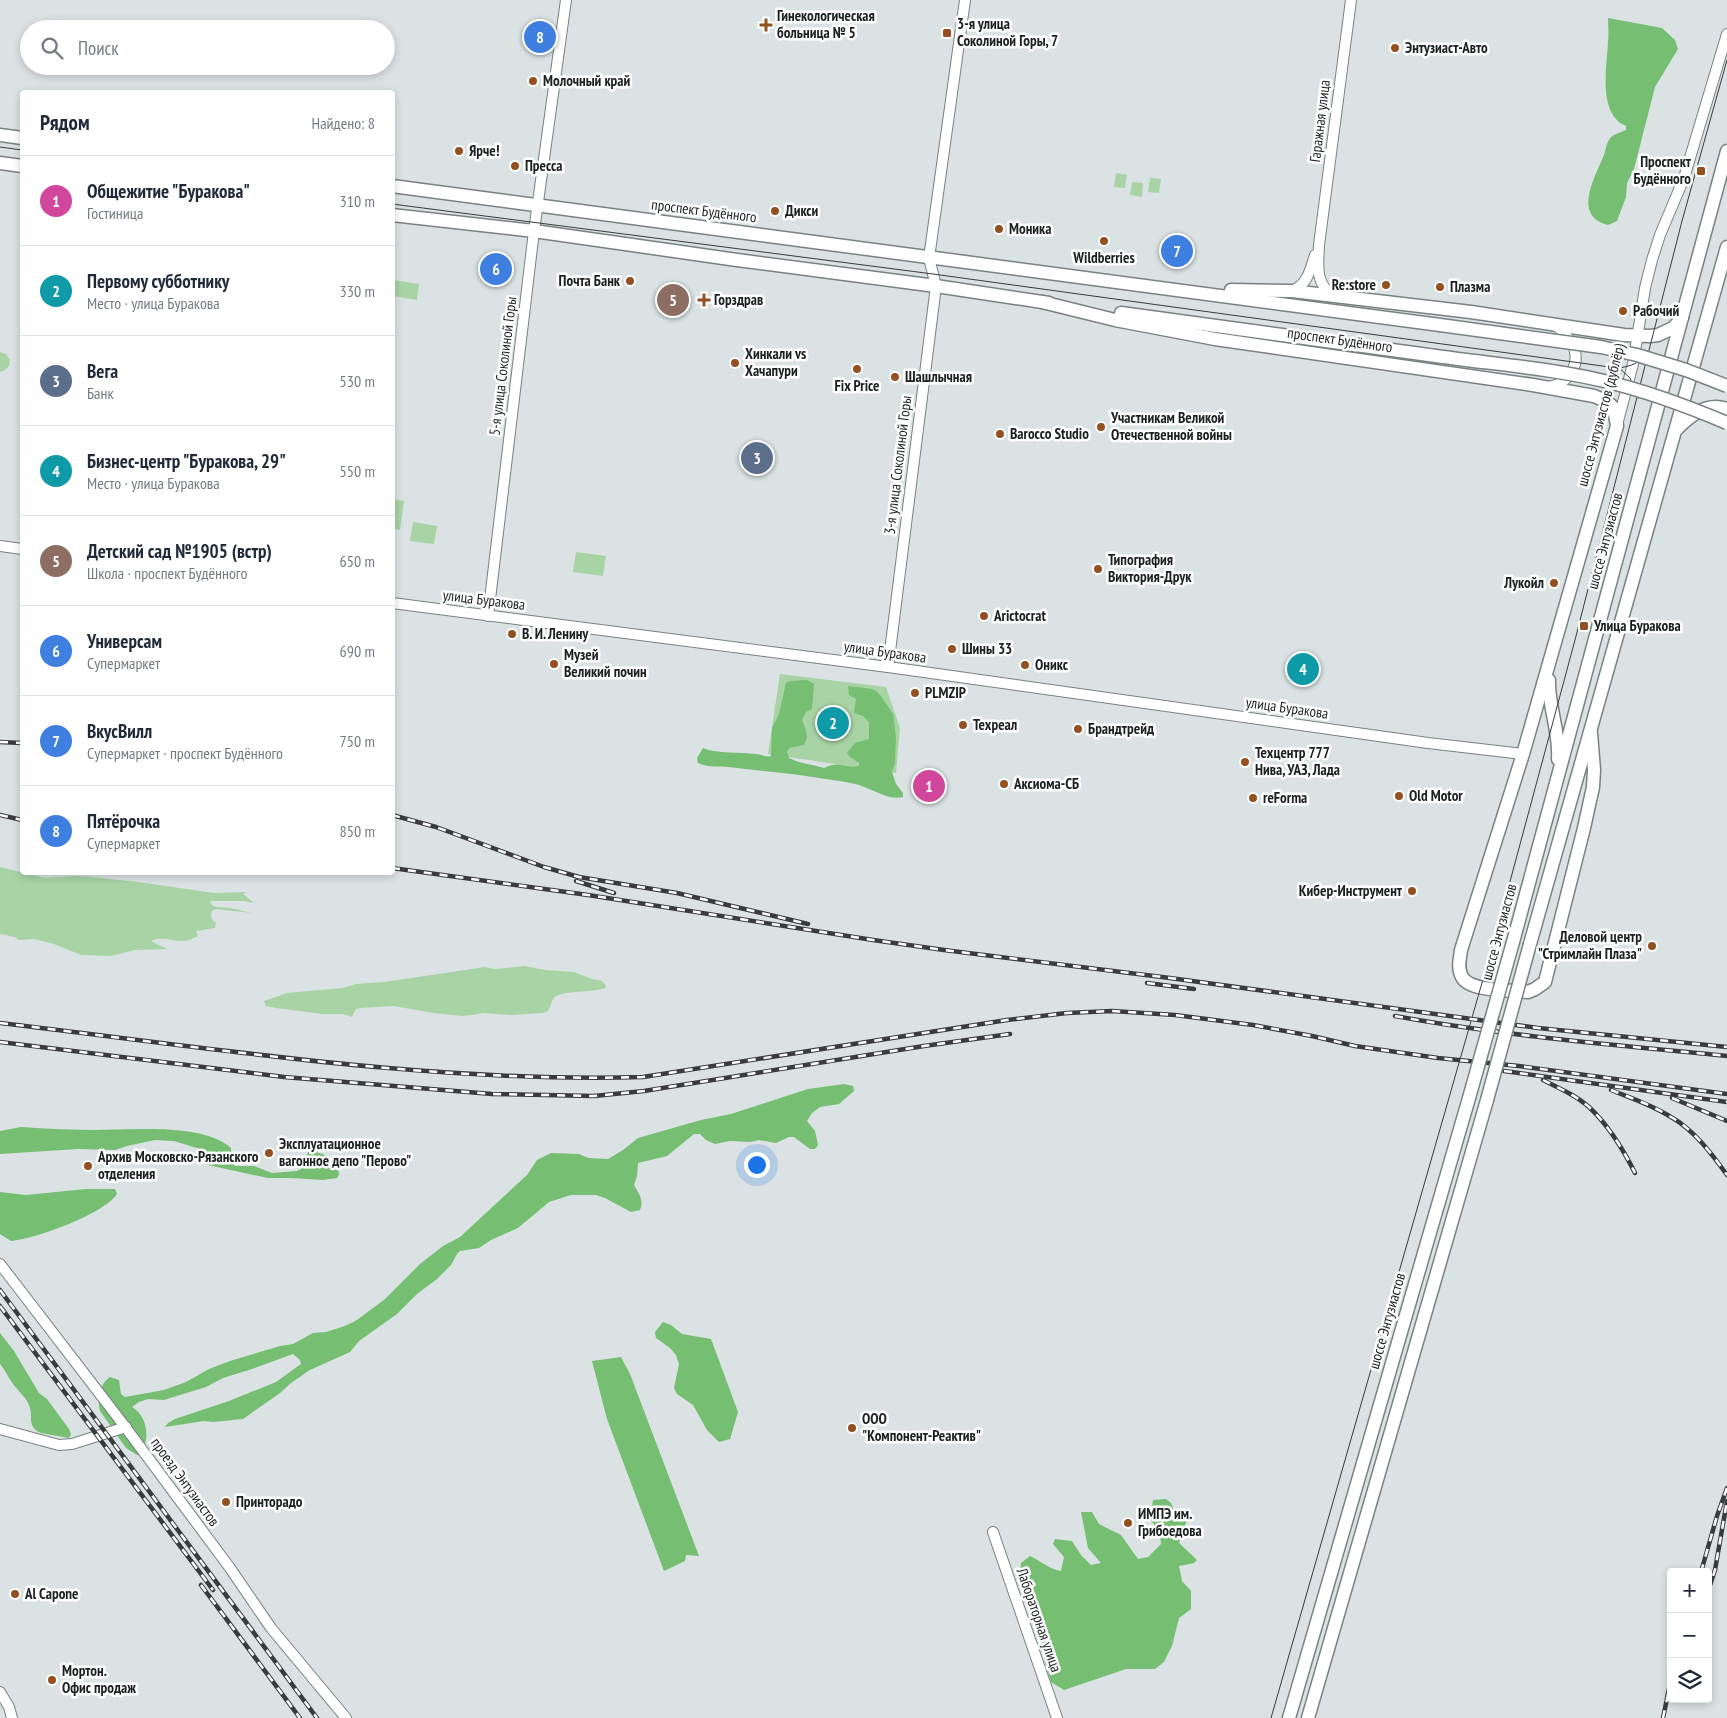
<!DOCTYPE html>
<html lang="ru">
<head>
<meta charset="utf-8">
<style>
	:root { --surface:#fff; --page:#f6f6f7; --text:#1f2937; --muted:#747a83; --line:#e0e1e3; --accent:#d93025 }
	body { margin:0; font-family:"PT Sans Narrow",sans-serif; background:var(--page); color:var(--text) }
	.controls { position:absolute; right:15px; bottom:15px; display:grid; overflow:hidden; border-radius:5px; box-shadow:0 2px 8px #0003 }
	.controls button { width:45px; height:45px; display:grid; place-items:center; padding:0; border:0; border-bottom:1px solid var(--line); background:var(--surface); color:var(--text); font:25px sans-serif }
	.you { position:absolute; left:756px; top:1164px; width:18px; height:18px; margin:-12px; border:4px solid #fff; border-radius:50%; background:#1a73e8; box-shadow:0 0 0 8px #1a73e833 }
	.badge { display:grid; place-items:center; width:32px; height:32px; border-radius:50%; background:var(--accent); color:#fff; font-size:16px; font-weight:700 }
	.pin { position:absolute; translate:-50% -50%; border:2px solid #fff; box-shadow:0 1px 5px #0006 }
	.list { margin:0; padding:0; list-style:none }
	h2 { display:flex; justify-content:space-between; align-items:center; height:65px; margin:0; padding:0 20px; font-size:21px }
	h2 small { font-size:16px; font-weight:400; color:var(--muted) }
	.list li { display:grid; grid-template-columns:32px 1fr auto; gap:15px; align-items:center; box-sizing:border-box; height:90px; padding:0 20px; border-top:1px solid var(--line) }
	.list b { display:block; font-size:19px; white-space:nowrap }
	.list p { margin:0; font-size:16px; white-space:nowrap; color:var(--muted) }
	.list em { font-size:16px; font-style:normal; color:var(--muted) }
	.icon { flex:none; width:28px; height:28px; fill:none; stroke:currentColor; stroke-width:2; stroke-linecap:round; stroke-linejoin:round }
	.map { position:relative; flex:none; width:1727px; height:1718px; overflow:hidden }
	.search { position:absolute; background:var(--surface); box-shadow:0 2px 8px #0003; left:20px; top:20px; width:375px; height:55px; display:flex; align-items:center; gap:12px; box-sizing:border-box; padding:0 18px; border-radius:28px; color:var(--muted); font-size:19px }
	.panel { position:absolute; background:var(--surface); box-shadow:0 2px 8px #0003; left:20px; top:90px; width:375px; height:785px; border-radius:5px }
	.map>svg:first-child { display:block }
	.green { fill:#a8d4a5 }
	.forest { fill:#75be72 }
	.lines { fill:none; stroke-linecap:round; stroke-linejoin:round }
	.minor-casing { stroke:#798182; stroke-width:12 }
	.major-casing { stroke:#798182; stroke-width:15 }
	.minor { stroke:#fff; stroke-width:10 }
	.major { stroke:#fff; stroke-width:12 }
	.tram { stroke:#383c3c; stroke-width:1 }
	.rail-casing { stroke:#383c3c; stroke-width:4.5 }
	.rail { stroke:#fff; stroke-width:2.5; stroke-dasharray:8; stroke-linecap:butt }
	.major-bridge-casing { stroke:#798182; stroke-width:15; stroke-linecap:butt }
	.major-bridge { stroke:#fff; stroke-width:12 }
	.poi-dot { fill:#935021; stroke:#fff; stroke-width:2 }
	.labels { text-anchor:middle; stroke-width:5; stroke-linejoin:round; paint-order:stroke }
	.poi-label { font-size:15px; font-weight:bold; fill:#1d2020; stroke:#fff; text-anchor:start }
	.street-label { font-size:15px; fill:#1d2020; stroke:#fff }
</style>
</head>
<body>
<div class="map">
<svg width="1727" height="1718" viewBox="0 0 1727 1718">
	<rect width="100%" height="100%" fill="#dae2e3"/>
	<g class="green">
		<path d="M1116,173l11,2 -2,13 -11,-1z"/>
		<path d="M1150,178l11,1 -2,14 -11,-1z"/>
		<path d="M1132,182l11,1 -1,14 -12,-2z"/>
		<path d="M393,280l26,4 -2,16 -24,-4z"/>
		<path d="M0,352l6,2 4,6 -1,6 -5,5 -4,1z"/>
		<path d="M393,499l11,2 -4,29 -7,-1z"/>
		<path d="M413,522l24,4 -3,18 -24,-3z"/>
		<path d="M576,552l30,4 -3,20 -30,-4z"/>
		<path d="M780,674l106,13 14,41 -4,45 -128,-19z"/>
		<path d="M0,867l45,11 29,-2 18,1 46,5 76,11 33,-1 -4,2 11,9 -10,-2h-34l2,4 4,2 14,1 22,5 -36,-4 -4,2 -1,4 1,5 4,3 -1,5 -19,3 2,5c-6,3 -10,5 -17,5 -10,0 -20,-5 -30,0l16,8 -32,1 -24,6 -30,-1 -27,-11 -20,-5 -15,1 -4,-3 -15,-3z"/>
		<path d="M525,966l20,4 29,2 18,7 10,2 3,3 1,4c-14,5 -41,2 -51,9 -4,3 -4,10 -7,14l-5,2 -32,2 -28,-2 -11,2 -10,1 -29,-3 -39,-7 -34,2 -4,1 -4,8 -9,-3h-21l-46,-6 -10,-2 -2,-5 23,-8 56,-5 13,-4 28,-2 101,-15 10,2z"/>
	</g>
	<g class="forest">
		<path d="M1608,18l54,10 13,12 3,9 -23,38 -21,82 -7,14 -1,14 -9,24 -9,4c-36,-9 -13,-48 -4,-70 2,-5 2,-11 5,-15 3,-6 11,-7 17,-10v-4c-4,-2 -8,-4 -10,-7 -16,-18 -9,-55 -8,-77 1,-8 0,-16 0,-24z"/>
		<path d="M807,680l7,4 -2,25 -6,3 -4,8c3,9 8,15 2,25l-15,3 -2,4 2,6c11,6 23,6 35,10 17,-8 21,1 35,-2v-3l-9,-6 -3,-4 8,-10 14,-4v-17l-6,-6 -9,-3 2,-14 -7,-4 -1,-9 24,3 4,2 5,5 12,18 3,23 -1,26 -3,9 4,12 7,9v4c-16,4 -33,-10 -48,-13 -7,-2 -15,-3 -23,-4 -34,-6 -69,-9 -104,-13 -11,-1 -19,1 -30,-4l-1,-5 6,-10c15,6 36,4 53,6 6,0 9,4 15,2l1,-28 7,-14 7,-31 4,-2z"/>
		<path d="M844,1084l9,2 1,5 -15,13 -19,3 -8,6 -5,8 8,10 3,14 -3,4h-5l-16,-12h-5l-13,6 -17,-3 -9,2 -20,-1 -15,3 -9,-4 -6,-6h-6l-27,22 -29,7 -1,13 -3,9c5,9 10,15 6,25l-9,2 -26,-14 -9,-3h-25l-22,7 -31,26 -27,12 -12,8 -19,3 -3,3 -6,11 -14,14 -20,15 -20,20 -38,27 -9,11 -40,18 -19,13 -11,10 -37,26 -30,3 -9,-1 -39,6 3,-4 7,-4 54,-18 47,-19 25,-18 -1,-4 -7,-6 -41,15 -29,9 -17,9 -42,13 -16,-1 -9,3 -7,5c16,9 19,35 7,48h-2l-11,-7 -26,-37c-3,-13 -1,-26 10,-34l9,3 2,14 4,3 39,-7 22,-8 23,-13 21,-8 50,-15 13,-2 20,-11 13,-1 19,-6 12,-6 28,-21 35,-35 23,-18 17,-9 67,-62 10,-15 14,-7 28,1 9,4 20,1 15,-9 15,-12 63,-18 30,-6 77,-25z"/>
		<path d="M21,1127c26,2 51,3 76,3 37,0 106,-7 134,18v9l4,9h19l18,7 25,-2 4,-2 3,-4v-4l4,-9c13,-2 32,9 31,23l-2,3 -14,2 -32,-2h-23l-65,-14 -4,-3 4,-8 -3,-4 -26,-8 -19,-1 -28,6 -12,4 -37,-1 -78,5v-23z"/>
		<path d="M86,1189h29l2,5c-13,20 -82,45 -106,47l-11,-7v-42l26,3z"/>
		<path d="M663,1322l8,3 11,9 29,5 27,73 -8,27 -11,3 -12,-12 -14,-25 -16,-11 -3,-6 5,-24 -3,-9 -6,-7 -14,-10 -1,-6z"/>
		<path d="M0,1333l14,18 25,42 8,6 22,30 2,5 -2,4 -28,-5c-16,-7 -6,-18 -13,-30 -4,-8 -12,-14 -17,-22 -4,-6 -6,-11 -11,-17z"/>
		<path d="M621,1357l9,17 69,182 -13,-1 -1,6 -21,10 -57,-152 -15,-58z"/>
		<path d="M1166,1499l5,4 4,10 12,7 -8,23 18,17 -3,3 -15,3 3,15 9,10v18l-12,9 -7,28 -8,16 -9,7h-29l-62,21 -13,-8 -6,-20 -6,-40 -10,-15 -6,-18 -3,-15 1,-11 9,-7c11,5 19,13 31,15l3,-14 -11,-13 2,-5 17,2 9,14 10,10 10,-2 -13,-15 -7,-36h11l7,12 22,11 17,24 10,-2 13,-13 -1,-11 -10,-14 3,-19z"/>
	</g>
	<g class="lines">
		<defs>
			<g id="minor">
				<path d="M1292,291c16,-7 18,-21 23,-36"/>
				<path d="M1333,296c-18,-13 -15,-30 -14,-51l32,-245"/>
				<path d="M1549,387c21,-4 34,-25 22,-45 -4,-7 -10,-12 -16,-17"/>
				<path d="M1617,425l16,-61 12,-76 7,-28 8,-25 24,-57 43,-144"/>
				<path d="M0,546l22,3"/>
				<path d="M392,603l496,64 540,76 95,11"/>
				<path d="M488,616l46,-385 32,-231"/>
				<path d="M888,667l48,-381 -7,-28 36,-258"/>
				<path d="M0,1264l123,160 107,144 41,60 75,90"/>
				<path d="M0,1429l59,16 13,-1 54,-17"/>
				<path d="M993,1532l64,186"/>
				<path d="M0,1692l9,15 3,11"/>
			</g>
			<g id="major">
				<path d="M0,135l22,3"/>
				<path d="M0,163l22,3"/>
				<path d="M392,186l1048,139"/>
				<path d="M392,215l142,16 203,29 199,26 113,17"/>
				<path d="M1231,290l61,1 179,21 153,23 26,1 8,-1 15,-7 9,-10"/>
				<path d="M1042,302l73,18 100,19 318,46 61,11 12,5 6,5 3,8 2,12 -94,328 -62,196c-1,9 -4,18 1,27 8,15 51,13 66,15l7,-3 10,-7 39,-154 9,-41 1,-17 -3,-37"/>
				<path d="M1121,313l315,43"/>
				<path d="M1677,429c13,-14 30,-27 50,-20"/>
				<path d="M1549,680c-1,26 11,52 9,79"/>
				<path d="M1513,942l214,-791"/>
				<path d="M1530,944l197,-697"/>
				<path d="M1289,1718l180,-620"/>
				<path d="M1308,1718l179,-618"/>
			</g>
		</defs>
		<use href="#minor" class="minor-casing"/>
		<use href="#major" class="major-casing"/>
		<use href="#minor" class="minor"/>
		<use href="#major" class="major"/>
		<g class="tram">
			<path d="M0,147l22,3"/>
			<path d="M392,204l541,70 684,94c13,-1 22,-5 31,-14"/>
			<path d="M1616,365l14,13 8,20"/>
			<path d="M1271,1718l223,-777 81,-301 107,-419 45,-161"/>
		</g>
		<defs>
			<g id="rail">
				<path d="M0,742l22,1"/>
				<path d="M0,815l22,5"/>
				<path d="M392,815l44,12 108,40 35,10 98,16 131,31"/>
				<path d="M392,868l196,27 285,45 71,10 226,28 368,50 189,19"/>
				<path d="M576,881l38,12"/>
				<path d="M1147,983l47,6"/>
				<path d="M1395,1016c110,20 221,29 332,40"/>
				<path d="M0,1023c213,25 427,60 643,54l364,-57 60,-7 45,-2 63,4 78,10 59,11 43,10 83,12 81,8 208,28"/>
				<path d="M0,1042l284,35 208,17 102,2 50,-5 280,-45 86,-12"/>
				<path d="M1504,1071l223,31"/>
				<path d="M1543,1080c16,8 34,16 47,28 19,18 34,43 45,65"/>
				<path d="M1611,1090c20,8 41,15 60,27 23,13 41,37 56,58"/>
				<path d="M1672,1098l55,23"/>
				<path d="M0,1290l317,428"/>
				<path d="M0,1306l213,284"/>
				<path d="M1701,1572l16,-56 10,-28"/>
				<path d="M201,1585l99,133"/>
				<path d="M1708,1591l7,-21 12,-69"/>
				<path d="M1663,1718l8,-39"/>
			</g>
		</defs>
		<use href="#rail" class="rail-casing"/>
		<use href="#rail" class="rail"/>
		<defs>
			<g id="major-bridge">
				<path d="M1440,325l161,22 36,8 49,15 41,16"/>
				<path d="M1436,356c56,8 113,12 168,25 42,10 83,25 123,42"/>
				<path d="M1469,1098l44,-156"/>
				<path d="M1487,1100l43,-156"/>
			</g>
		</defs>
		<use href="#major-bridge" class="major-bridge-casing"/>
		<use href="#major-bridge" class="major-bridge"/>
	</g>
	<g class="poi-dot">
		<path d="M763.5 17.5h5v5h5v5h-5v5h-5v-5h-5v-5h5z"/>
		<rect x="942" y="28" width="10" height="10" rx="2.5"/>
		<circle cx="1395" cy="48" r="5"/>
		<circle cx="533" cy="81" r="5"/>
		<circle cx="459" cy="151" r="5"/>
		<circle cx="515" cy="166" r="5"/>
		<rect x="1696" y="166" width="10" height="10" rx="2.5"/>
		<circle cx="775" cy="211" r="5"/>
		<circle cx="999" cy="229" r="5"/>
		<circle cx="1104" cy="241" r="5"/>
		<circle cx="630" cy="281" r="5"/>
		<circle cx="1386" cy="285" r="5"/>
		<circle cx="1440" cy="287" r="5"/>
		<path d="M701.5 292.5h5v5h5v5h-5v5h-5v-5h-5v-5h5z"/>
		<circle cx="1623" cy="311" r="5"/>
		<circle cx="735" cy="363" r="5"/>
		<circle cx="857" cy="369" r="5"/>
		<circle cx="895" cy="377" r="5"/>
		<circle cx="1101" cy="427" r="5"/>
		<circle cx="1000" cy="434" r="5"/>
		<circle cx="1098" cy="569" r="5"/>
		<circle cx="1554" cy="583" r="5"/>
		<circle cx="984" cy="616" r="5"/>
		<rect x="1579" y="621" width="10" height="10" rx="2.5"/>
		<circle cx="512" cy="634" r="5"/>
		<circle cx="952" cy="649" r="5"/>
		<circle cx="554" cy="664" r="5"/>
		<circle cx="1025" cy="665" r="5"/>
		<circle cx="915" cy="693" r="5"/>
		<circle cx="963" cy="725" r="5"/>
		<circle cx="1078" cy="729" r="5"/>
		<circle cx="1245" cy="762" r="5"/>
		<circle cx="1004" cy="784" r="5"/>
		<circle cx="1399" cy="796" r="5"/>
		<circle cx="1253" cy="798" r="5"/>
		<circle cx="1412" cy="891" r="5"/>
		<circle cx="1652" cy="946" r="5"/>
		<circle cx="269" cy="1153" r="5"/>
		<circle cx="88" cy="1166" r="5"/>
		<circle cx="852" cy="1428" r="5"/>
		<circle cx="226" cy="1502" r="5"/>
		<circle cx="1128" cy="1523" r="5"/>
		<circle cx="15" cy="1594" r="5"/>
		<circle cx="52" cy="1680" r="5"/>
	</g>
	<g class="labels">
		<g class="poi-label">
			<text x="777" y="21">Гинекологическая<tspan x="777" dy="17">больница № 5</tspan></text>
			<text x="957" y="29">3-я улица<tspan x="957" dy="17">Соколиной Горы, 7</tspan></text>
			<text x="1405" y="53">Энтузиаст-Авто</text>
			<text x="543" y="86">Молочный край</text>
			<text x="469" y="156">Ярче!</text>
			<text x="1691" y="167" text-anchor="end">Проспект<tspan x="1691" dy="17">Будённого</tspan></text>
			<text x="525" y="171">Пресса</text>
			<text x="785" y="216">Дикси</text>
			<text x="1009" y="234">Моника</text>
			<text x="1104" y="263" text-anchor="middle">Wildberries</text>
			<text x="620" y="286" text-anchor="end">Почта Банк</text>
			<text x="1376" y="290" text-anchor="end">Re:store</text>
			<text x="1450" y="292">Плазма</text>
			<text x="714" y="305">Горздрав</text>
			<text x="1633" y="316">Рабочий</text>
			<text x="745" y="359">Хинкали vs<tspan x="745" dy="17">Хачапури</tspan></text>
			<text x="905" y="382">Шашлычная</text>
			<text x="857" y="391" text-anchor="middle">Fix Price</text>
			<text x="1111" y="423">Участникам Великой<tspan x="1111" dy="17">Отечественной войны</tspan></text>
			<text x="1010" y="439">Barocco Studio</text>
			<text x="1108" y="565">Типография<tspan x="1108" dy="17">Виктория-Друк</tspan></text>
			<text x="1544" y="588" text-anchor="end">Лукойл</text>
			<text x="994" y="621">Arictocrat</text>
			<text x="1594" y="631">Улица Буракова</text>
			<text x="522" y="639">В. И. Ленину</text>
			<text x="962" y="654">Шины 33</text>
			<text x="564" y="660">Музей<tspan x="564" dy="17">Великий почин</tspan></text>
			<text x="1035" y="670">Оникс</text>
			<text x="925" y="698">PLMZIP</text>
			<text x="973" y="730">Техреал</text>
			<text x="1088" y="734">Брандтрейд</text>
			<text x="1255" y="758">Техцентр 777<tspan x="1255" dy="17">Нива, УАЗ, Лада</tspan></text>
			<text x="1014" y="789">Аксиома-СБ</text>
			<text x="1409" y="801">Old Motor</text>
			<text x="1263" y="803">reForma</text>
			<text x="1402" y="896" text-anchor="end">Кибер-Инструмент</text>
			<text x="1642" y="942" text-anchor="end">Деловой центр<tspan x="1642" dy="17">"Стримлайн Плаза"</tspan></text>
			<text x="279" y="1149">Эксплуатационное<tspan x="279" dy="17">вагонное депо "Перово"</tspan></text>
			<text x="98" y="1162">Архив Московско-Рязанского<tspan x="98" dy="17">отделения</tspan></text>
			<text x="862" y="1424">ООО<tspan x="862" dy="17">"Компонент-Реактив"</tspan></text>
			<text x="236" y="1507">Принторадо</text>
			<text x="1138" y="1519">ИМПЭ им.<tspan x="1138" dy="17">Грибоедова</tspan></text>
			<text x="25" y="1599">Al Capone</text>
			<text x="62" y="1676">Мортон.<tspan x="62" dy="17">Офис продаж</tspan></text>
		</g>
		<g class="street-label">
			<text transform="translate(1320 121) rotate(-83)" y="5">Гаражная улица</text>
			<text transform="translate(704 211) rotate(7)" y="5">проспект Будённого</text>
			<text transform="translate(1340 340) rotate(8)" y="5">проспект Будённого</text>
			<text transform="translate(503 366) rotate(-83)" y="5">5-я улица Соколиной Горы</text>
			<text transform="translate(1601 415) rotate(-75)" y="5">шоссе Энтузиастов (дублёр)</text>
			<text transform="translate(898 465) rotate(-83)" y="5">3-я улица Соколиной Горы</text>
			<text transform="translate(1605 541) rotate(-75)" y="5">шоссе Энтузиастов</text>
			<text transform="translate(484 600) rotate(7)" y="5">улица Буракова</text>
			<text transform="translate(885 652) rotate(8)" y="5">улица Буракова</text>
			<text transform="translate(1287 708) rotate(8)" y="5">улица Буракова</text>
			<text transform="translate(1499 932) rotate(-75)" y="5">шоссе Энтузиастов</text>
			<text transform="translate(1387 1321) rotate(-74)" y="5">шоссе Энтузиастов</text>
			<text transform="translate(185 1482) rotate(54)" y="5">проезд Энтузиастов</text>
			<text transform="translate(1039 1620) rotate(71)" y="5">Лабораторная улица</text>
		</g>
	</g>
</svg>
<div class="controls">
<button>+</button>
<button>−</button>
<button><svg class="icon" aria-label="layers" viewBox="0 0 24 24"><path d="M12 4l9 5-9 5-9-5zM3 14l9 5 9-5"/></svg></button>
</div>
<div class="you"></div>
<div class="pin badge" style="left:929px;top:786px;background:#d1479c">1</div>
<div class="pin badge" style="left:833px;top:723px;background:#0f9aa8">2</div>
<div class="pin badge" style="left:757px;top:458px;background:#5c6f8a">3</div>
<div class="pin badge" style="left:1303px;top:669px;background:#0f9aa8">4</div>
<div class="pin badge" style="left:673px;top:300px;background:#8d6e63">5</div>
<div class="pin badge" style="left:496px;top:269px;background:#3f7fe0">6</div>
<div class="pin badge" style="left:1177px;top:251px;background:#3f7fe0">7</div>
<div class="pin badge" style="left:540px;top:37px;background:#3f7fe0">8</div>
<div class="search"><svg class="icon" aria-label="search" viewBox="0 0 24 24"><circle cx="10" cy="10" r="6"/><path d="M15 15l6 6"/></svg>Поиск</div>
<section class="panel">
<h2>Рядом<small>Найдено: 8</small></h2>
<ul class="list">
<li><span class="badge" style="background:#d1479c">1</span><div><b>Общежитие &quot;Буракова&quot;</b><p>Гостиница</p></div><em>310 m</em></li>
<li><span class="badge" style="background:#0f9aa8">2</span><div><b>Первому субботнику</b><p>Место · улица Буракова</p></div><em>330 m</em></li>
<li><span class="badge" style="background:#5c6f8a">3</span><div><b>Вега</b><p>Банк</p></div><em>530 m</em></li>
<li><span class="badge" style="background:#0f9aa8">4</span><div><b>Бизнес-центр &quot;Буракова, 29&quot;</b><p>Место · улица Буракова</p></div><em>550 m</em></li>
<li><span class="badge" style="background:#8d6e63">5</span><div><b>Детский сад №1905 (встр)</b><p>Школа · проспект Будённого</p></div><em>650 m</em></li>
<li><span class="badge" style="background:#3f7fe0">6</span><div><b>Универсам</b><p>Супермаркет</p></div><em>690 m</em></li>
<li><span class="badge" style="background:#3f7fe0">7</span><div><b>ВкусВилл</b><p>Супермаркет · проспект Будённого</p></div><em>750 m</em></li>
<li><span class="badge" style="background:#3f7fe0">8</span><div><b>Пятёрочка</b><p>Супермаркет</p></div><em>850 m</em></li>
</ul>
</section>
</div>
</body>
</html>
